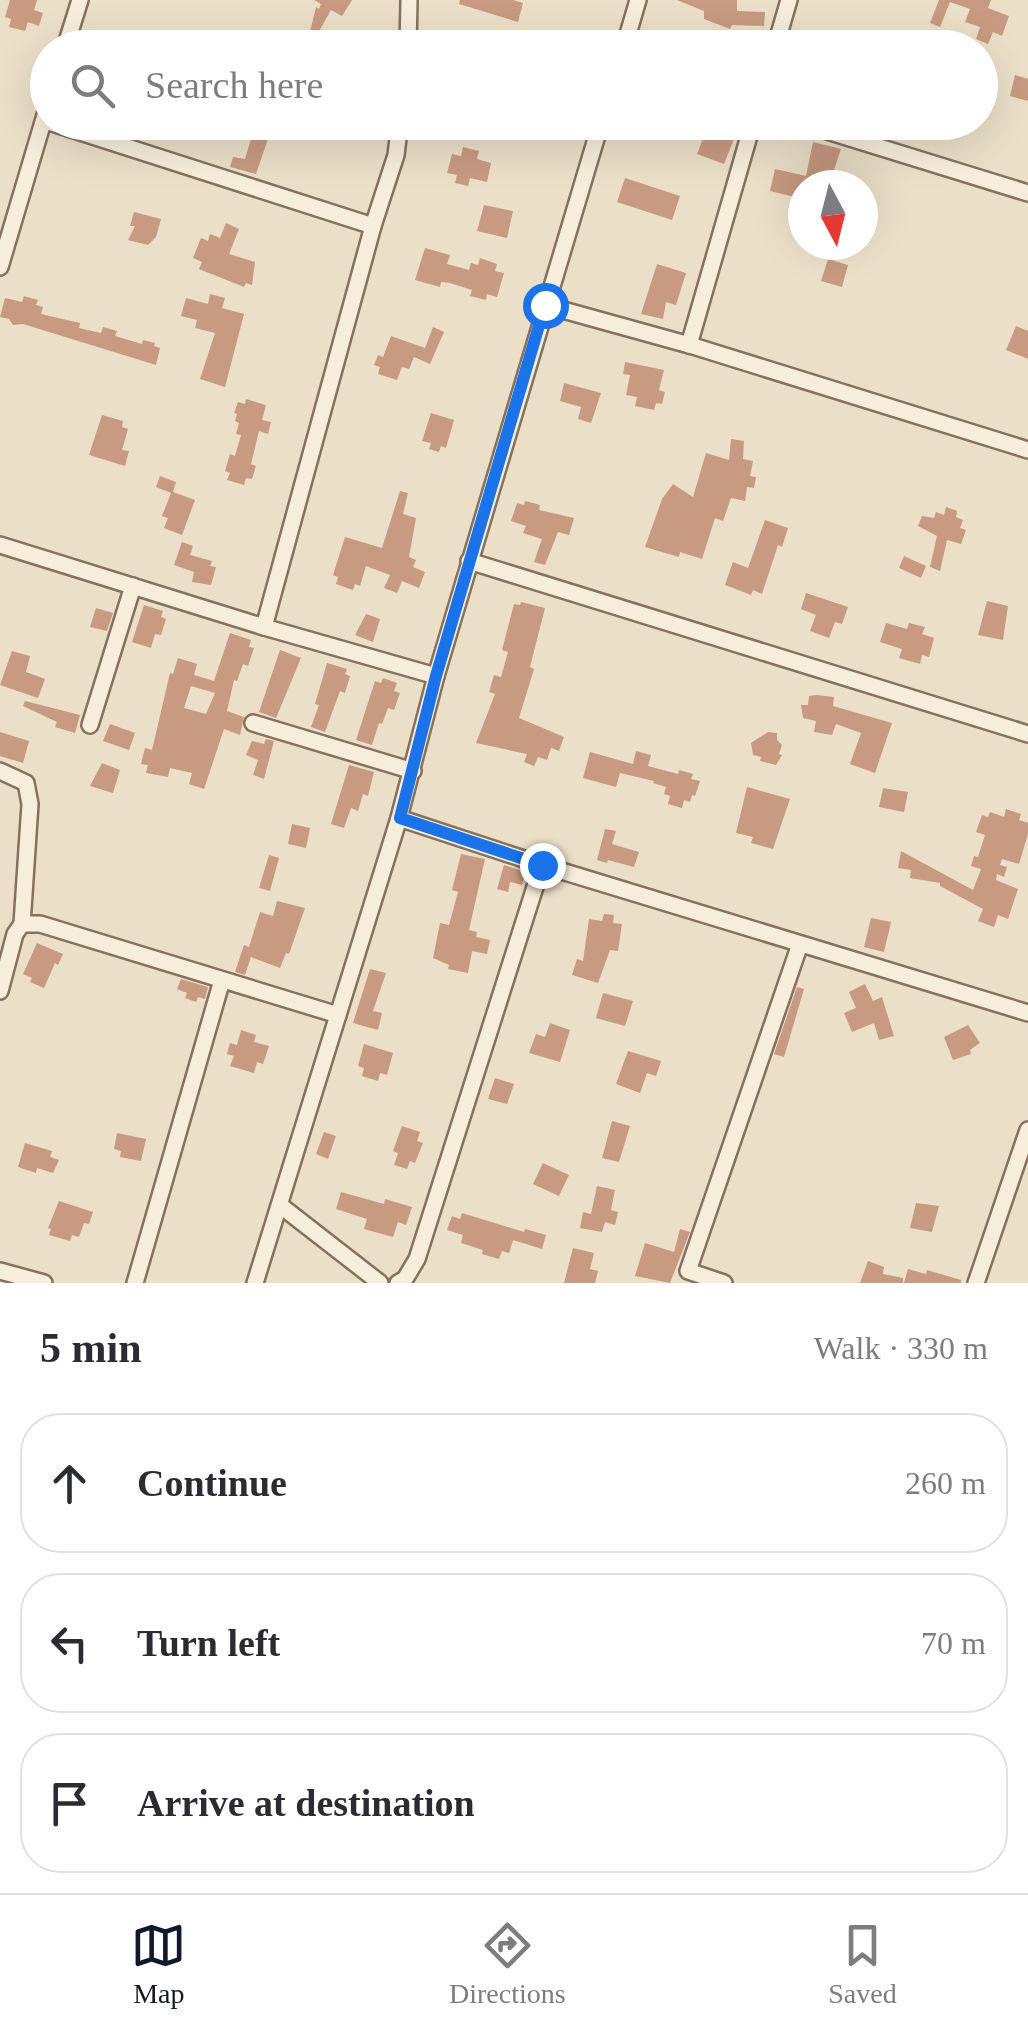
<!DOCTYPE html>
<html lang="en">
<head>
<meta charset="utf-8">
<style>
	:root { --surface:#fff; --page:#f2f2f3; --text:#2b2b33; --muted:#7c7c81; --line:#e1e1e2; --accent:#111827 }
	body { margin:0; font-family:Georgia,serif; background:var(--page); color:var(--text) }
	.compass { position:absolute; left:788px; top:170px; width:90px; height:90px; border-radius:50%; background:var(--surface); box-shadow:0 10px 40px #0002; rotate:173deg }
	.stop { position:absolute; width:30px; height:30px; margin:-22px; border:8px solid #1a73e8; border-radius:50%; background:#fff }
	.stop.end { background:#1a73e8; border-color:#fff; box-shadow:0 2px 10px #0008 }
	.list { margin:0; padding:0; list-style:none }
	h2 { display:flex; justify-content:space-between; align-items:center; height:130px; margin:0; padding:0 40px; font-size:42px }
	h2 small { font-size:32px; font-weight:400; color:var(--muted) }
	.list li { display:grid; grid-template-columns:65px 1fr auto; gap:30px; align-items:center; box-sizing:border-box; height:140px; margin:0 20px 20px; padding:0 20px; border:2px solid var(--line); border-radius:40px }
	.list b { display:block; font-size:38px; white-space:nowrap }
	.list em { font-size:32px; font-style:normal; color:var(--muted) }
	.icon { flex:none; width:55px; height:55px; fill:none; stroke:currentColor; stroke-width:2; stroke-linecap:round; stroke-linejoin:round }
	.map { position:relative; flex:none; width:1028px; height:1283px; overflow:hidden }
	.search { position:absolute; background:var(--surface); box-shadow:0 10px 40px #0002; left:30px; right:30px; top:30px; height:110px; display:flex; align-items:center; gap:25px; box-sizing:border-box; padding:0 35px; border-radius:55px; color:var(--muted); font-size:38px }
	.sheet { height:610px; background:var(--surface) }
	nav { display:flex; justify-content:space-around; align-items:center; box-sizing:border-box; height:140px; border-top:2px solid var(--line); background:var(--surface); font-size:28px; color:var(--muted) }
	nav a { display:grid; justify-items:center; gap:5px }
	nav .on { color:var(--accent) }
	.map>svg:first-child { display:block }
	.building { fill:#c79a81; fill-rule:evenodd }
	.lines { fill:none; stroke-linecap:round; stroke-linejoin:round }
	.minor-casing { stroke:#86715f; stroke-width:20 }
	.minor { stroke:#f7eddb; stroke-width:15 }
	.route { stroke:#1a73e8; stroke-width:12 }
</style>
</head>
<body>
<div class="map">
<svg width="1028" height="1283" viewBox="0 0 1028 1283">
	<rect width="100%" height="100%" fill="#ebdfc8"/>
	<g class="building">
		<path d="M10,0h27l-3,10 9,3 -4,13 -11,-4 -3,9 -16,-4 2,-8 -6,-2z"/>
		<path d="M314,0h38l-10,16 -11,-6 -13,23 7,2 -3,13h-16l10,-41 3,2 2,-5z"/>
		<path d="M460,0h53l10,3 -5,19 -59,-18z"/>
		<path d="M677,0h60v11l28,1 -1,14 -32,-1 -2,4 -26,-10v-8z"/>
		<path d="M939,0h52l-3,8 21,8 -7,20 -9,-4 -5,12 -12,-5 4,-12 -15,-5 5,-13 -20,-7 -10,25 -10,-4z"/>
		<path d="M224,32l18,4 -2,6 7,2v4h-37l3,-13 9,2z"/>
		<path d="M1015,75l13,4v22l-18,-5z"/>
		<path d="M256,122h41l-5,15 -21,-7 -15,44 -26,-7 3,-10 12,2z"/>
		<path d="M683,122l26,2 27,10 -12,30 -27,-10 7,-18 -23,-4z"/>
		<path d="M813,142l28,7 -12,36h-26v14l-33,-8 5,-22 31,7z"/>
		<path d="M463,147l16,4 -2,8 14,4 -4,19 -17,-4 -2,8 -13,-3 2,-8 -10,-2 5,-19 9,2z"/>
		<path d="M625,178l55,18 -8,24 -55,-18z"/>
		<path d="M484,205l29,6 -6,27 -30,-7z"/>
		<path d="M134,212l27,7 -5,18 -8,8 -20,-5 7,-14h-5z"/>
		<path d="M226,223l13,6 -10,25 26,8 -3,23 -6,-2 -2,4 -45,-18 3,-7 -9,-4 8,-20 7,3 2,-7 10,4z"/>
		<path d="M425,248l25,7 -3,9 22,6 2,-7 7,2 2,-7 17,6 -2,7 9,2 -7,24 -10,-3 -1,6 -16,-4 2,-6 -22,-7 -9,-1 -1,5 -25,-7z"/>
		<path d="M828,259l20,6 -6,22 -21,-6z"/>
		<path d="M657,264l29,9 -10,32 -10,-3 -3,17 -22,-5z"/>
		<path d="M210,294l15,4 -3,10 22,6 -19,73 -25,-8 15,-46 -20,-5 2,-8 -16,-4 5,-18 22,6z"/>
		<path d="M24,296l14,4 -2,5 7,2 -2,7 39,9 -1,5 22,5 2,-6 14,4 -2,5 27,8 1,-4 12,3 -1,3 6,2 -4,17 -133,-41 -10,1 -4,-6 -9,-2 5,-19 17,4z"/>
		<path d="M1016,326l12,5v28l-22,-9z"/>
		<path d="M433,327l11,5 -14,32 -16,-7 -5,12 -7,-2 -5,13 -19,-6 2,-7 -6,-2 4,-10 5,2 8,-21 34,12z"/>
		<path d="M625,362l39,8 -5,20 6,2 -3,12 -6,-1 -2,7 -19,-4 2,-9 -11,-2 4,-20 -7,-1z"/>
		<path d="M564,383l37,10 -10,30 -13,-4 3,-12 -21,-6z"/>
		<path d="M246,399l20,6 -4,15 9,2 -3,12 -9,-3 -8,33 5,2 -4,13 -6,-1 -2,7 -17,-5 3,-7 -5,-2 5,-17 5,2 6,-21 -5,-1 3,-11 -4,-2 2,-7 -3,-1 4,-11 7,2z"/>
		<path d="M431,413l23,7 -8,28 -5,-2 -2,6 -10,-3 2,-6 -9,-2z"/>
		<path d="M102,415l21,6 -1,6 6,2 -6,21 7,1 -4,15 -36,-11z"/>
		<path d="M731,439l13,2 -1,18 10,2 -3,15 6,1 -2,11 -7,-1 -2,14 -14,-3 -8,23 -8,-3 -13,41 -22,-7 -1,5 -34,-10 17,-48 11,-15 20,13 13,-44 23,7z"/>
		<path d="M160,476l16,6 -3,10 22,8 -13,35 -18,-7 4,-10 -6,-2 9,-23 -15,-6z"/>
		<path d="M400,491l8,2 -5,21 13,4 -7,39 7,3 -3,7 12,5 -6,16 -17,-7 -5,12 -13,-5 6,-13 -24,-9 -6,20 -5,-2 -2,6 -17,-6 2,-7 -5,-2 12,-38 37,11z"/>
		<path d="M525,501l15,4 -1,5 35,8 -5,17 -11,-3 -13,33 -11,-3 8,-23 -19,-6 3,-7 -15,-5 6,-18 7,2z"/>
		<path d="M946,507l11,4 -1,6 7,3 -3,8 6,2 -5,14 -14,-4 -7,31 -10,-4 7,-31 -19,-10 4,-10 12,2 2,-6 8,3z"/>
		<path d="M765,520l23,8 -6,19 -4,-2 -16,49 -9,-4 -2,5 -26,-10 8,-23 15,6z"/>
		<path d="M182,542l11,4 -3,9 22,6 -2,5 6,1 -5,18 -19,-3 2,-10 -20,-7z"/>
		<path d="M904,556l22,10 -5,12 -22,-10z"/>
		<path d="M806,593l42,14 -6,17 -7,-2 -6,16 -19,-7 6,-16 -15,-6z"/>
		<path d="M987,601l21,5 -5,34 -25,-5z"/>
		<path d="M521,602l24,6 -15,59 4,2 -15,49 45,19 -5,14 -8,-3 -4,12 -9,-3 -4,9 -10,-4 3,-8 -51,-11 19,-49 -6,-2 5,-17 7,2 7,-25 -6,-2 12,-46 6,1z"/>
		<path d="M144,605l19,6 -2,6 5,2 -5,16 -6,-1 -4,14 -19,-6z"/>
		<path d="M96,608l17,5 -6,18 -17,-4z"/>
		<path d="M366,614l14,5 -7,23 -18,-7z"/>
		<path d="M886,623l21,6 2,-6 16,4 -3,7 12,4 -5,19 -7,-2 -2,9 -21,-6 3,-9 -22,-7z"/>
		<path d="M230,633l21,7 -2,7 5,1 -6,18 -5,-2 -6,17 -3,-1 -7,31 17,6 -4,18 -16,-6 -20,60 -15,-5 3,-11 -22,-5 -2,9 -22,-4 2,-8 -7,-1 4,-16 7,2 18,-77 3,1 5,-16 19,6 -3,11 20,6zM191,686l24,7 -9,21 -22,-6z"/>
		<path d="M280,650l21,8 -25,60 -17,-6z"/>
		<path d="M12,651l18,5 -4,16 19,7 -7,19 -38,-13z"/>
		<path d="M327,663l20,6 -2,5 5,2 -5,17 -5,-2 -15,41 -14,-5 8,-22 -4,-1z"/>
		<path d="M383,678l14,5 -3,8 6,2 -6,17 -6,-2 -6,16 -3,-1 -7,22 -16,-5 19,-59 6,2z"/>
		<path d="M817,695l17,2 -1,9 7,2 52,15 -17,50 -25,-9 11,-31 -25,-9 -4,11 -18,-3 2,-11 -13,-3 -2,-13h7l1,-9z"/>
		<path d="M25,701l55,14 -5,18 -20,-6 2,-5 -34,-16z"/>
		<path d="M110,724l25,9 -6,17 -26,-9z"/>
		<path d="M0,732l29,9 -6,22 -23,-7z"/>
		<path d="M768,732l9,1v7l5,5 -3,9 3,1 -6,10 -16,-4 1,-4 -8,-2 -2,-12z"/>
		<path d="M266,739l8,2 -10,38 -11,-4 5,-15 -12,-5 6,-14 12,3z"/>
		<path d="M636,751l15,4 -3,11 30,8 1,-4 14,4 -2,5 9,2 -5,15 -3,-1 -2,7 -6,-2 -2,8 -14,-4 2,-8 -6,-2 2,-7 -13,-4 1,-2 -34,-8 -4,14 -33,-9 7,-26 43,12z"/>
		<path d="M102,763l18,7 -7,23 -23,-7z"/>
		<path d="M349,765l25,7 -6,24 -5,-2 -5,17 -7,-3 -7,20 -13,-4z"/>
		<path d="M747,787l43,12 -17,50 -22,-6 2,-6 -17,-4z"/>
		<path d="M883,788l25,4 -4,20 -25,-5z"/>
		<path d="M1006,809l15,5 -2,6 9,3v11l-9,30 -17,-5 -2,6 7,2 -3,10 -7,-3 -1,6 22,9 -10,30 -10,-4 -4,12 -16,-6 5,-12 -43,-23v-3l-30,-5 1,-8 -13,-2 3,-17 72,39 8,-21 -10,-3 3,-10 4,1 7,-22 -9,-3 6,-17 6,2 2,-5 14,5z"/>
		<path d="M292,824l18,4 -4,20 -18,-4z"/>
		<path d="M605,829l11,2 -4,13 27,8 -5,15 -26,-7 -1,3 -10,-3z"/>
		<path d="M461,854l24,5 -16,71 8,2 -1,5 14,3 -3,14 -15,-3 -4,22 -20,-4 1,-4 -16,-7 7,-35 9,2 9,-33 -6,-2z"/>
		<path d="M269,855l10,3 -9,33 -11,-3z"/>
		<path d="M504,865l22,7 -4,13 -12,-3 -2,10 -11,-3z"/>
		<path d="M277,901l28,7 -16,46 -3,-1 -6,15 -29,-11 -6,18 -10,-3 9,-27 5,2 11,-35 13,4z"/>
		<path d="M604,914l10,1 -1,8 9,1 -4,27 -8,-1 -12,33 -26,-8 5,-16 6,2 6,-42 13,2z"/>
		<path d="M871,918l20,4 -7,30 -20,-5z"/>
		<path d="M37,943l26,11 -5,11 -3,-2 -11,25 -14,-6 2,-4 -9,-4z"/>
		<path d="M370,969l16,4 -13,38 9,2 -4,17 -25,-7z"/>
		<path d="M181,979l27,8 -3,12 -7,-2 -2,5 -11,-4 2,-5 -10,-4z"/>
		<path d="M865,984l8,17 9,-4 12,39 -15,4 -5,-17 -22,9 -8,-19 12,-5 -7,-16z"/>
		<path d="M797,987l7,2 -20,68 -10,-3z"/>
		<path d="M603,993l30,8 -8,25 -29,-8z"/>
		<path d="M550,1023l20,7 -10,32 -31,-9 7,-19 9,3z"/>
		<path d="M968,1025l12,18 -10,7 1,4 -18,6 -9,-23z"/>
		<path d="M241,1030l15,5 -2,7 15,4 -6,18 -6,-2 -3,11 -24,-7 4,-10 -7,-2 3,-11 7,2z"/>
		<path d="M364,1044l29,9 -6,22 -7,-2 -2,8 -16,-5 2,-8 -6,-2z"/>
		<path d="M628,1051l33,10 -5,15 -9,-3 -7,20 -24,-9z"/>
		<path d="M495,1078l19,6 -7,20 -19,-5z"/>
		<path d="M612,1121l18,5 -11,36 -17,-4z"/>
		<path d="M402,1126l18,6 -3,9 6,2 -8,20 -5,-2 -3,8 -13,-4 4,-12 -5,-2z"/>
		<path d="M324,1132l12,4 -8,23 -12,-5z"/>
		<path d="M117,1133l29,6 -5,22 -21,-4 1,-6 -7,-2z"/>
		<path d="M25,1143l27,8 -2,6 9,3 -6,13 -16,-5 -1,5 -18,-6z"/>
		<path d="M543,1163l26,12 -10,21 -26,-12z"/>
		<path d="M597,1186l18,4 -4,20 7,2 -3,13 -10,-3 -3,10 -22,-4 3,-16 8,2z"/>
		<path d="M341,1192l43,12 1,-5 27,8 -6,18 -8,-3 -5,15 -29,-8 3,-10 -31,-10z"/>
		<path d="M59,1201l34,11 -4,12 -5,-1 -5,14 -7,-2 -2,6 -21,-6 2,-6 -3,-1z"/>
		<path d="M916,1203l23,3 -7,26 -22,-4z"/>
		<path d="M462,1213l62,19 1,-3 21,6 -4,14 -29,-9 -4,13 -7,-2 -3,8 -17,-5 1,-4 -22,-7 2,-8 -16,-5 5,-14 8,3z"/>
		<path d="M680,1229l10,3 -20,51 -35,-7 10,-33 29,9z"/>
		<path d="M573,1248l21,5 -4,16 8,2 -3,12h-31z"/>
		<path d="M868,1261l16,6 -1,7 20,4v5h-43z"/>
		<path d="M908,1269l18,5 1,-4 34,10v3h-57z"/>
	</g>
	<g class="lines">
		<defs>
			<g id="minor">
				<path d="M65,48l15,-48"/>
				<path d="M408,48l1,-48"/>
				<path d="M624,48l14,-48"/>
				<path d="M775,48l14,-48"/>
				<path d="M49,122l324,104"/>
				<path d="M798,122l230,71"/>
				<path d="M0,267l48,-162"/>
				<path d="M545,305l148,41 335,104"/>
				<path d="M689,345l64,-223"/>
				<path d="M0,545l264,82 172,49"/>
				<path d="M469,561l559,173"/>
				<path d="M264,627l109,-401 23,-71 4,-33"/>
				<path d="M253,723l160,48"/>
				<path d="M90,725l43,-139"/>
				<path d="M0,771l26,12 4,21 -8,120"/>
				<path d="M399,818l143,47 486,148"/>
				<path d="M0,991l15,-57 7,-10h18l298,91"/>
				<path d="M281,1206l99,77"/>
				<path d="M0,1271l44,12"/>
				<path d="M135,1283l87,-303"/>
				<path d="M255,1283l144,-465 37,-142 165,-554"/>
				<path d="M398,1283l7,-4 12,-20 125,-394"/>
				<path d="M724,1283l-36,-12 112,-327"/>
				<path d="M976,1283l52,-153"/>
			</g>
		</defs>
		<use href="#minor" class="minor-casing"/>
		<use href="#minor" class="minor"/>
	</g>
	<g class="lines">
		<path class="route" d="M542,865l-142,-47 36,-142 109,-371"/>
	</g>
</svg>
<svg class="compass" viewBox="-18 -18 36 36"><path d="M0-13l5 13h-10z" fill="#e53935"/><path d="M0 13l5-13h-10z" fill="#7c7c81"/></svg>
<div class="stop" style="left:545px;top:305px"></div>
<div class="stop end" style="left:542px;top:865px"></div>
<div class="search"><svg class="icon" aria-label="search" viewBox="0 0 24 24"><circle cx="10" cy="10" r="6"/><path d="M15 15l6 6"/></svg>Search here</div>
</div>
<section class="sheet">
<h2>5 min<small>Walk · 330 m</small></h2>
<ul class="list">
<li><svg class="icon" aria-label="ahead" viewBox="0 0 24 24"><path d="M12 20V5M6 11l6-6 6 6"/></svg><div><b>Continue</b></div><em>260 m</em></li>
<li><svg class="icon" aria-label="left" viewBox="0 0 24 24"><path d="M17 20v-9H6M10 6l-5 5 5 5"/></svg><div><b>Turn left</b></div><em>70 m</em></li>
<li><svg class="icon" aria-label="arrive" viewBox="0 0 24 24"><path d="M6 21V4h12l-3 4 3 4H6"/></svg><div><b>Arrive at destination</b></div></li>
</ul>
</section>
<nav>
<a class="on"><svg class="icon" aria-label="map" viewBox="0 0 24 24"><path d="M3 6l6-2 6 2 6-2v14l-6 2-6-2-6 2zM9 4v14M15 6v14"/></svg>Map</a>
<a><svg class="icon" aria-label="directions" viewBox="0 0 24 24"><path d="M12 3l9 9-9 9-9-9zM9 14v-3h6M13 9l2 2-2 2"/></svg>Directions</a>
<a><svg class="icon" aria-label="saved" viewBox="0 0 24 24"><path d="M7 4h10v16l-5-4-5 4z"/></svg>Saved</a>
</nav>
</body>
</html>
